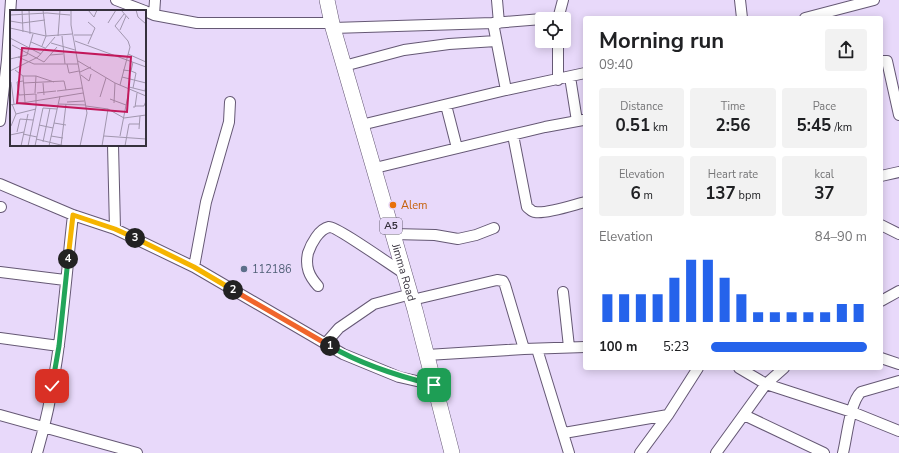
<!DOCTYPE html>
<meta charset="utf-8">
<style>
body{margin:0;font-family:"Nunito Sans",sans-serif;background:#f2f2f2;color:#202124;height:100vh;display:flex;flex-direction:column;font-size:15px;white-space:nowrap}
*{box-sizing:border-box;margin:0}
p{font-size:13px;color:#757577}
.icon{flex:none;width:22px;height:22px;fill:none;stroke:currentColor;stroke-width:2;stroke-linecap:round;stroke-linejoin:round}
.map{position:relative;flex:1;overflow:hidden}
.sheet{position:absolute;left:583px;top:16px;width:300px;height:354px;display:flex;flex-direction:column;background:#fff;border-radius:4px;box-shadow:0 2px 10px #0003}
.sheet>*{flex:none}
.buttons{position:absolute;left:535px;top:12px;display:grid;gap:8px}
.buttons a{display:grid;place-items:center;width:36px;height:36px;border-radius:4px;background:#fff;box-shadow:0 2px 10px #0003;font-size:20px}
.pin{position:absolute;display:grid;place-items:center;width:34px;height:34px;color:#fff;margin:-17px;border-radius:8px;box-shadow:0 2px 6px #0006}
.km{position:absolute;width:20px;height:20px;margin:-10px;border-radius:50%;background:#222;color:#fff;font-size:11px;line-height:20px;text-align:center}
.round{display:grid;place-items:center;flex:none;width:42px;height:42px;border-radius:4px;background:#f2f2f2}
.headline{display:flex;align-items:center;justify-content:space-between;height:68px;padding:0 16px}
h1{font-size:22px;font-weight:700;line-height:30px}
.figures{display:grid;grid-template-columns:repeat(3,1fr);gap:6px;height:68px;padding:4px 16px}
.figures div{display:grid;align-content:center;border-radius:4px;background:#f2f2f2;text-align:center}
.figures b{font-size:17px;font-weight:700}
.figures small{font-size:11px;font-weight:400}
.figures p{font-size:11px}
.chart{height:112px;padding:8px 16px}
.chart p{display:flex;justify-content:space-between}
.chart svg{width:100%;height:72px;margin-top:4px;stroke:#2563eb;stroke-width:6}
ul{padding:0 16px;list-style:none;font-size:13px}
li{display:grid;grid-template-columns:64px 48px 1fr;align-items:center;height:30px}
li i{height:10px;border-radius:5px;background:#2563eb}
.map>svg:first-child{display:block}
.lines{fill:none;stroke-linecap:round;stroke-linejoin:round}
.minor-casing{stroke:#655874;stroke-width:12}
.highway-casing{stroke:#655874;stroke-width:16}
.minor{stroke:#fff;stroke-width:10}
.highway{stroke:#fff;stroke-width:15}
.split-1-casing{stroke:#fff;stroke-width:8}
.split-2-casing{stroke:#fff;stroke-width:8}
.split-3-casing{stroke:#fff;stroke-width:8}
.split-4-casing{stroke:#fff;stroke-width:8}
.split-5-casing{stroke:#fff;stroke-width:8}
.split-1{stroke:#22a559;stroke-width:5}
.split-2{stroke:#f0652b;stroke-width:5}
.split-3{stroke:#f5b400;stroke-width:5}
.split-4{stroke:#f5b400;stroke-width:5}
.split-5{stroke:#22a559;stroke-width:5}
.food-dot{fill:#e8710a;stroke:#e8d9fa;stroke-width:1.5}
.service-dot{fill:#5c6f8a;stroke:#e8d9fa;stroke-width:1.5}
.labels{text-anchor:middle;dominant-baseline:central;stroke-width:3;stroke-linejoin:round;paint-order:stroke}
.shield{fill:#e8d9fa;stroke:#6b6376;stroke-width:1}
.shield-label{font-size:10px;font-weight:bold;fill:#36313d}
.food-label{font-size:11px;fill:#c56008;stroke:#e8d9fa;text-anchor:start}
.service-label{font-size:11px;fill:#4e5e75;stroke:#e8d9fa;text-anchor:start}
.street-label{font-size:11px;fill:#36313d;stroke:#e8d9fa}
.inset-road{fill:none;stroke:#a196ae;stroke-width:1}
.view{fill:#c2185b;fill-opacity:0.15;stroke:#c2185b;stroke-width:2}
.inset-edge{fill:none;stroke:#36313d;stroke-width:2}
</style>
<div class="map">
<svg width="899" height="453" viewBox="0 0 899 453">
<rect width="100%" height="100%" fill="#e8d9fa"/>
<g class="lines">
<defs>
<path id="minor" d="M116,0L145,11
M497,0L499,23
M740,0L742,18
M145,11L154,15L197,23H332
M154,15L155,0
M805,18L874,0
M558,19L563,0
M493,23L506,90
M333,28L493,23L542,19
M558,41V80
M881,61H887L899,115
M344,66L404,50L449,44L496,41
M570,77L577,121
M446,105L457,148
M0,121L7,60L11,0
M361,125L506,90L585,73
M513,135L527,207C530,209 532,212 535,212C547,214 573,205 585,202
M113,145L115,229
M375,168L545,127L583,120
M881,176L899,172
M0,184L73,215L115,229L194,267L343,354L399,377L434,385
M0,207H1
M881,225L899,234
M393,234L435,235L458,239L476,235L494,228
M194,267L206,202L229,122L230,102
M0,272L65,280
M318,286C309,276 305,267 308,253C311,244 319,229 329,227C336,226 395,268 405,274
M563,292L569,347
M412,300L497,280L503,281L505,285L524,349
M881,301L899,291
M0,338L59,346
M325,344L339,328L374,304L411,294
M537,349L569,453
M427,355L524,349L585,347
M881,358L899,364
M739,368L766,384L852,412L899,431
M0,415L137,453
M744,415L824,453
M564,433L668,415
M37,453C60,376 64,294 73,215
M640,453L668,415L698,368
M716,453L766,384L784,368
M843,453C847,437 850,402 861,392L899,381"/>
<g id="highway">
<path id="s1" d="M327,0L333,28L415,310L452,453"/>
</g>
</defs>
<use href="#minor" class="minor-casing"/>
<use href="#highway" class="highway-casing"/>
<use href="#minor" class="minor"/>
<use href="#highway" class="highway"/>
</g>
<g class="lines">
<defs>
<path id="split-1" d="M330,346C362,365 398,376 434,385"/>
<path id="split-2" d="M233,290L330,346"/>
<path id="split-3" d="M135,238L194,267L233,290"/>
<path id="split-4" d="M68,259L73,215L115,229L135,238"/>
<path id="split-5" d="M52,386L59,346L68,259"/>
</defs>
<use href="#split-1" class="split-1-casing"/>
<use href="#split-2" class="split-2-casing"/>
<use href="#split-3" class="split-3-casing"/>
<use href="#split-4" class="split-4-casing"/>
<use href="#split-5" class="split-5-casing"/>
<use href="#split-1" class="split-1"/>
<use href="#split-2" class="split-2"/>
<use href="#split-3" class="split-3"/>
<use href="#split-4" class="split-4"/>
<use href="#split-5" class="split-5"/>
</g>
<circle class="food-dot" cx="393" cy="205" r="4"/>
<circle class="service-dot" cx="244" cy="269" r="4"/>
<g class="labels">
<rect class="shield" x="380" y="218" width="22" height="16" rx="3"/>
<g class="shield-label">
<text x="391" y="226">A5</text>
</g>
<g class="food-label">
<text x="401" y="205">Alem</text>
</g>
<g class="service-label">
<text x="252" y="269">112186</text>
</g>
<g class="street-label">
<text stroke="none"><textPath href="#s1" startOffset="283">Jimma Road</textPath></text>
</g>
</g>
<g transform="translate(10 10)">
<rect width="136" height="136" fill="#e8d9fa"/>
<path class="inset-road" d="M12,0L13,22M19,0L20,24M61,0V15L77,103L70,136M78,0L84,7L87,0M111,0L119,9M126,0L128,7L136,14M0,5L37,3L60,5M0,11L12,13L35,10M78,12L85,18L78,34M98,13L106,0M0,18L36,26L62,24M110,20L116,6M64,25H82M48,26L50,0M52,26L55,54M0,28L31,44M65,31L136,57M21,32L35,38M41,33L65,40M2,35L34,52M32,36L36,26L33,0M118,44L136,52M40,45L53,44M8,47L24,54H68M0,49L17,45L23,24M68,51L105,73L136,86M34,52L47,37M57,54L59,63L69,61M5,60L13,66H26L44,72M113,60L121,61L123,52M0,61L28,47L45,27M70,62L81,57M71,65L79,71L81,64M13,66L15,92M112,67L136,73M13,71L7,72L9,85L26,84V97L18,136M1,72L4,94M13,73L54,71L56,80M33,73L34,85M110,75L120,37L118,31L105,16L114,4M119,77L123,78L126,63L121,61M123,78L135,81L136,75M47,81L72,78M25,83L26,66M27,83L46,81M90,87L96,68M100,89L116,95M57,92L74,91M104,93L105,73M49,94L76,95M0,95L73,83M76,96L98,99L114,108L136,105M125,96H134L136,91M123,97H125L127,83M6,104L26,99M44,113L56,115M29,115L43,118M1,116L6,104L2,94M129,119L130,106M7,122L10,109L23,110M13,124L27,127M0,125L14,122M41,126L53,128M94,126L136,129M110,126L119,80M26,129L55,136M33,132L40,98M11,136L18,104M25,136L33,98L47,99M39,136L50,86M51,136L56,94M92,136L98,99M115,136L119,114H129"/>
<path class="view" d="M12,38L121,47L117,102L7,93Z"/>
<rect width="136" height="136" class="inset-edge"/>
</g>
</svg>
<div class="buttons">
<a><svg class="icon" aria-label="locate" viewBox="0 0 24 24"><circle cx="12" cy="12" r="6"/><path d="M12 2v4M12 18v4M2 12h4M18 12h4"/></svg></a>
</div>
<div class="pin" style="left:434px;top:385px;background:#1e9e55"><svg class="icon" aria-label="arrive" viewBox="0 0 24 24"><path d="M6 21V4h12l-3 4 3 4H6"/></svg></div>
<div class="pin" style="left:52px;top:386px;background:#d93025"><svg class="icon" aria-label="check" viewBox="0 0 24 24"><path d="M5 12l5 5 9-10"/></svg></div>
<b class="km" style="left:330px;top:346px">1</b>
<b class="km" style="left:233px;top:290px">2</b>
<b class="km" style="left:135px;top:238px">3</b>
<b class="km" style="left:68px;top:259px">4</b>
<section class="sheet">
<div class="headline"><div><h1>Morning run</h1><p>09:40</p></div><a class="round"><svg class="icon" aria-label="share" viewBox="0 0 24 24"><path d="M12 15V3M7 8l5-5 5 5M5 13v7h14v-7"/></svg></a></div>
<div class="figures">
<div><p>Distance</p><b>0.51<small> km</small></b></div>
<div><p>Time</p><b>2:56</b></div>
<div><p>Pace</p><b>5:45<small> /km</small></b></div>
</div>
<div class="figures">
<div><p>Elevation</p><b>6<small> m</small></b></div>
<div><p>Heart rate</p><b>137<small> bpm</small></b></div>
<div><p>kcal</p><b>37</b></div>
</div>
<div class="chart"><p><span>Elevation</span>84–90 m</p>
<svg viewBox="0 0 160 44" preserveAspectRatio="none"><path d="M5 44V27M15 44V27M25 44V27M35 44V27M45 44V17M55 44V6M65 44V6M75 44V17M85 44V27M95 44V38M105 44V38M115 44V38M125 44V38M135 44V38M145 44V33M155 44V33"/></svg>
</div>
<ul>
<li><b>100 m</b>5:23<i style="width:100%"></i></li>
</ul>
</section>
</div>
